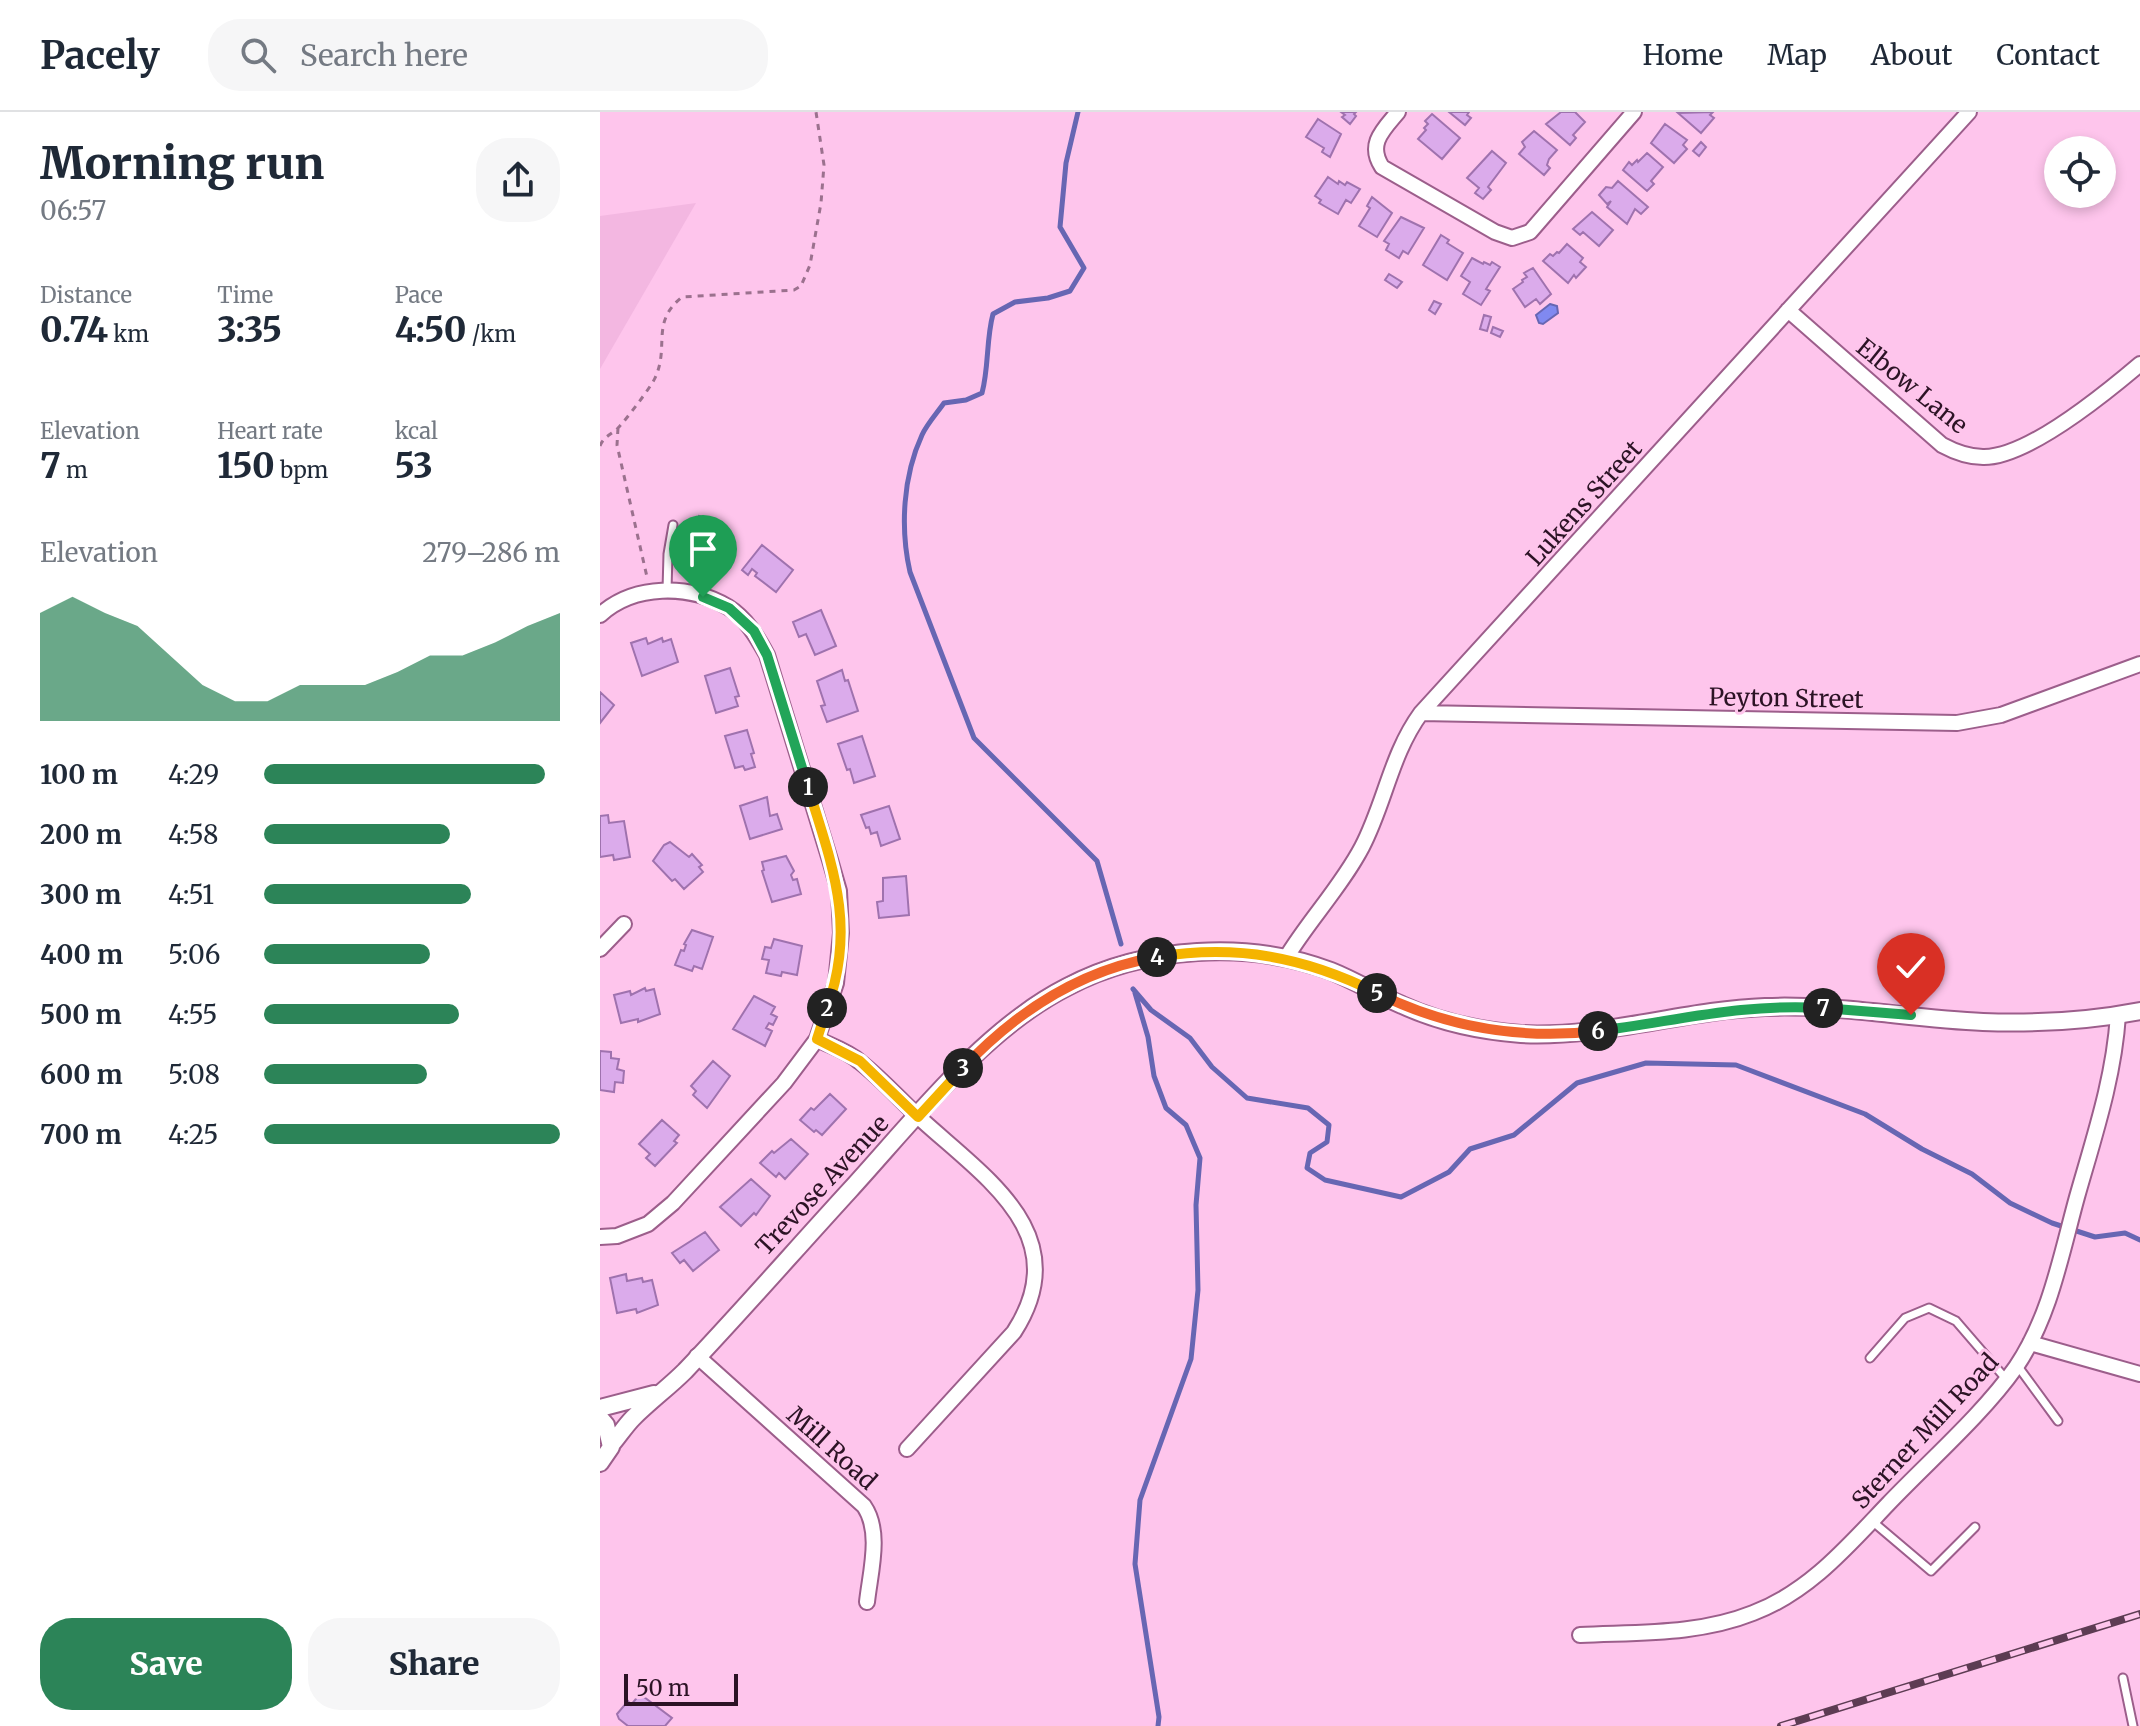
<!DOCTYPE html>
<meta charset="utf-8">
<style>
body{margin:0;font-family:Merriweather,serif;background:#f6f6f7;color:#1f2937;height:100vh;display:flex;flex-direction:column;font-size:30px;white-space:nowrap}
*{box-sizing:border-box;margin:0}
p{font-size:26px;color:#747a83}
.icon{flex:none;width:44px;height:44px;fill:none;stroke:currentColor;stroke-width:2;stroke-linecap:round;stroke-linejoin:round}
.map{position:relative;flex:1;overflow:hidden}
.side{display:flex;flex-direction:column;background:#fff;width:600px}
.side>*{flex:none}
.controls{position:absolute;left:1444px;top:24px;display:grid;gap:16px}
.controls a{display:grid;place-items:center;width:72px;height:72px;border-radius:50%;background:#fff;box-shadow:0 4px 12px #0003;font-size:40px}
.scale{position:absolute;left:24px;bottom:20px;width:114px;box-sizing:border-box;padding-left:8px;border:4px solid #2c1325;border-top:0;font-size:22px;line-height:28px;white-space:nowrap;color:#2c1325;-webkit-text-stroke:6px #fec5ec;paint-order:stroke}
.pin{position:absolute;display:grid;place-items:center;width:68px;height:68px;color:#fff;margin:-82px -34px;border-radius:50% 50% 50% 0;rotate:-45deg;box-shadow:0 0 8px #0007}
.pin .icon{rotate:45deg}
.km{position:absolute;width:40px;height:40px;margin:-20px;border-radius:50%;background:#222;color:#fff;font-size:22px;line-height:40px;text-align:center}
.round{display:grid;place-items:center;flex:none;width:84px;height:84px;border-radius:32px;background:#f6f6f7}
.summary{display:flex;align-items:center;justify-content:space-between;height:136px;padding:0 40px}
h1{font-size:44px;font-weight:800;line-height:60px}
.figures{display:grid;grid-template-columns:repeat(3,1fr);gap:12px;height:136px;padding:8px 40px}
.figures div{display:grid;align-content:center}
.figures b{font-size:34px;font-weight:800}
.figures small{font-size:22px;font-weight:400}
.figures p{font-size:22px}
.chart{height:224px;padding:16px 40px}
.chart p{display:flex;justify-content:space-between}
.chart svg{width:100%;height:144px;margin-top:8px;fill:#2c8458;opacity:.7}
.action{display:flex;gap:16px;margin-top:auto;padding:16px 40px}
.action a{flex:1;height:92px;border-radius:32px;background:#2c8458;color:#fff;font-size:32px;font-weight:800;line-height:92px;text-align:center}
.action a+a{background:#f6f6f7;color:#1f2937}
ul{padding:0 40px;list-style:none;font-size:26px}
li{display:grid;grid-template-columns:128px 96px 1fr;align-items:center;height:60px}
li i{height:20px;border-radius:10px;background:#2c8458}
header{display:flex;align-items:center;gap:48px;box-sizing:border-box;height:112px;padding:0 40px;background:#fff;border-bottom:2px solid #e0e1e3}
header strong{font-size:38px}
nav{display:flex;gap:44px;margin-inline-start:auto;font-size:28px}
.search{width:560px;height:72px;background:#f6f6f7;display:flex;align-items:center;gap:20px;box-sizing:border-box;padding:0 28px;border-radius:32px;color:#747a83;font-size:30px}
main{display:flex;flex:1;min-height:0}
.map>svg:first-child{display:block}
.built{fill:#f3b7e1}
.water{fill:#8089f0;stroke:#6766b3;stroke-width:2}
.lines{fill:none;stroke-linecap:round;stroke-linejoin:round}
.stream{stroke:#6766b3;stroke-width:5}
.building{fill:#dbabeb;stroke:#9f72ae;stroke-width:2}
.service-casing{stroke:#9c5e8b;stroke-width:11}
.minor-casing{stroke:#9c5e8b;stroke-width:18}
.tertiary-casing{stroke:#9c5e8b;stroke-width:20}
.path{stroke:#9b718e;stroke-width:3;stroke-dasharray:6 6;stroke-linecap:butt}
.service{stroke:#fff;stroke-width:7}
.minor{stroke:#fff;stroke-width:14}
.tertiary{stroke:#fff;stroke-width:16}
.rail-casing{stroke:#5d3c53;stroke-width:8}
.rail{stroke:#fec5ec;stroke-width:5;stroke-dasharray:15;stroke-linecap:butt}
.split-1-casing{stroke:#fff;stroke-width:16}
.split-2-casing{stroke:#fff;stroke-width:16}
.split-3-casing{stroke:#fff;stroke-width:16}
.split-4-casing{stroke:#fff;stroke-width:16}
.split-5-casing{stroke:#fff;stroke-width:16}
.split-6-casing{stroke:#fff;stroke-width:16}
.split-7-casing{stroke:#fff;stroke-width:16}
.split-8-casing{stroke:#fff;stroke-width:16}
.split-1{stroke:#22a559;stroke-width:10}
.split-2{stroke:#f5b400;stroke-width:10}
.split-3{stroke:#f5b400;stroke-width:10}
.split-4{stroke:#f0652b;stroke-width:10}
.split-5{stroke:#f5b400;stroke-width:10}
.split-6{stroke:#f0652b;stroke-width:10}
.split-7{stroke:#22a559;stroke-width:10}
.split-8{stroke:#22a559;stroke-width:10}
.labels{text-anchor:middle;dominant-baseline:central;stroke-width:6;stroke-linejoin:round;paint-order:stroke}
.street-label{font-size:24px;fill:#2c1325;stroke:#fec5ec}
</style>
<header>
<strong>Pacely</strong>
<div class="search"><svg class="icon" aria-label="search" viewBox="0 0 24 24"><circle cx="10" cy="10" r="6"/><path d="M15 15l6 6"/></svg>Search here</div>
<nav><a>Home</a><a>Map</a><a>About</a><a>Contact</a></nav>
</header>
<main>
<section class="side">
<div class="summary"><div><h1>Morning run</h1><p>06:57</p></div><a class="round"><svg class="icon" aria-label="share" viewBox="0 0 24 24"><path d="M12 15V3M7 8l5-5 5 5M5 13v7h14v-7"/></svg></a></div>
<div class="figures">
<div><p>Distance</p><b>0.74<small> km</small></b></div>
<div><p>Time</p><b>3:35</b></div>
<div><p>Pace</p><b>4:50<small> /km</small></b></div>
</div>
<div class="figures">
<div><p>Elevation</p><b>7<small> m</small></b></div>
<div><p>Heart rate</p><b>150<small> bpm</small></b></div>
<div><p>kcal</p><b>53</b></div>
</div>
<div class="chart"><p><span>Elevation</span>279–286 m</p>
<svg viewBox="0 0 160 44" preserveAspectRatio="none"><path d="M0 44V11L10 6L20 11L30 15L40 24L50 33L60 38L70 38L80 33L90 33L100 33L110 29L120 24L130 24L140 20L150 15L160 11V44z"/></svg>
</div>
<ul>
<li><b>100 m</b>4:29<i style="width:95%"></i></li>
<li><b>200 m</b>4:58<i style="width:63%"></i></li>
<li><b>300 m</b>4:51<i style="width:70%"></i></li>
<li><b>400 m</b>5:06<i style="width:56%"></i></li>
<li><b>500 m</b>4:55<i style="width:66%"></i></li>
<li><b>600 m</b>5:08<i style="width:55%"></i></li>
<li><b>700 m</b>4:25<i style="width:100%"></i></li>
</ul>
<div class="action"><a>Save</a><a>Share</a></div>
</section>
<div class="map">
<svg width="1540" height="1614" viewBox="0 0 1540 1614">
<rect width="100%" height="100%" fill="#fec5ec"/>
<path class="built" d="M96,91L0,257V104Z"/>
<path class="water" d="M950,192L957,194L958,201L943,212L939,211L936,203Z"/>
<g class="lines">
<path class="stream" d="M478,0L466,51L460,115L484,156L470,179L448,186L415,190L393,202C386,228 389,255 382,281L366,288L344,291C337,301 327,312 322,323C303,364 300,416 310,460L374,626L497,749L521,832
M533,877L551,898L590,926L612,955L647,986L708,996L729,1013L727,1030L710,1041L707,1056L725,1068L801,1085L849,1060L870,1037L914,1023L977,971L1046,951L1136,953L1265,1002L1322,1037L1372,1062L1410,1091L1452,1111L1495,1125L1525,1121L1540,1128
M535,881L548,925L554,964L566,996L586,1013L600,1046L596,1093L598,1178L591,1247L540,1388L535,1452L559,1605L558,1614"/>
</g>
<path class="building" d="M741,0H756L754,2L756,4L750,12L742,5L745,3Z
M849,0H869L867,3L871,6L865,13Z
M961,0H975L985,10L973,23L976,26L970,33L946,12Z
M1113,0L1110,3L1114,6L1101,21L1078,1Z
M832,2L860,26L842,47L818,27L826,18L824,16L828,12L825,9Z
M718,7L741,22L730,45L722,40L724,36L706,25Z
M1065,12L1087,28L1083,33L1087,37L1074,51L1051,31Z
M934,19L957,38L949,47L947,53L950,56L944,63L919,42L925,35L922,30Z
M1101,30L1106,35L1099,44L1093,39Z
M892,39L906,51L888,75L891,78L883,87L875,81L879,76L867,66Z
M1047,41L1063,55L1051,69L1054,72L1047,79L1023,58L1029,50L1032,53L1037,48L1038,50Z
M728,65L738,72L739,69L745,73L747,70L760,77L751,91L746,88L738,102L719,91L721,88L715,84Z
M1018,69L1048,95L1041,102L1035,97L1027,112L1007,95L1011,89L1007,92L999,83L1006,75L1012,76Z
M772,85L792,101L777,125L759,114L770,96L767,94Z
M992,100L1013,118L999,134L983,120L980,123L973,117Z
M801,105L824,116L808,142L803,139L799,146L786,138L789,132L784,129Z
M841,123L849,128L847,131L863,141L847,168L823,153Z
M967,132L983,146L980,150L986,155L976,166L974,163L968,171L943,149L950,142L953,144L957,140L959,141Z
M872,146L883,152L884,150L890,153L892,150L900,155L886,177L890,179L881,193L863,182L870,170L861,164Z
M933,156L951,182L940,192L936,187L925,195L913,177L923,170L922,168L927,165L924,161Z
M789,162L802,170L797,176L785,168Z
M834,189L841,192L835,202L829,198Z
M884,203L891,205L887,219L880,217Z
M893,215L903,219L900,225L891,221Z
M99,404L112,408L110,414L129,419L123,444L100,438L99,442L82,437L90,409L97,411Z
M162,433L193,458L176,480L155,464L157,461L152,457L148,463L142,458Z
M221,498L236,534L215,543L206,522L199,525L193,510Z
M46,526L48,532L62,526L63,530L71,527L78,550L42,564L31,531Z
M130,556L139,584L135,585L138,594L116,601L105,564Z
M242,558L245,569L248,568L258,599L227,610L221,594L225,593L217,569Z
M0,580L14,593L0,611Z
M147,618L154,641L151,642L155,655L145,658L143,654L135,656L125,624Z
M262,624L275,664L254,671L250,657L247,658L238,632Z
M167,685L170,704L177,702L182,717L150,727L140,694Z
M289,694L300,727L281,734L277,720L271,722L269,715L266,716L261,703Z
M8,703L9,711L24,709L30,745L14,748L13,743L0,745V704Z
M70,730L89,745L92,742L102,753L99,755L103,760L84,777L75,767L72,769L53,749L64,733Z
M186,744L194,759L191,763L193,768L197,767L201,782L172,790L162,759L164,758L162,750Z
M306,764L309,803L279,806L277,790L283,789V766Z
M92,818L113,825L102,857L94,854L92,859L75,853L81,838L84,839L86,833L84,832Z
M174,827L202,834L197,863L182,860L181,864L166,861L169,848L162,847L165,835L171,836Z
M45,876L46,879L54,877L60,902L38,910V907L21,911L14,883L30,879L31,883Z
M154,884L175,895L171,902L177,905L173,913L169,911L166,916L172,919L165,934L133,917Z
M0,939L11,940V946L19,947L17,957L24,959L23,971L15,970L14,980L0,978Z
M113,949L130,964L107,996L93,983L96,979L91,974Z
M230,982L246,997L222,1023L216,1018L214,1020L200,1008L211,996L214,998Z
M62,1008L79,1023L74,1029L77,1031L55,1054L46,1046L50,1042L39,1032Z
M191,1027L208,1042L185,1067L179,1061L176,1065L160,1051L172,1039L174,1041Z
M151,1067L170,1084L156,1103L154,1101L141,1114L120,1095Z
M105,1120L119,1138L93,1159L84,1148L80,1151L72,1141Z
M26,1162L27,1169L42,1166L43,1170L52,1168L58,1193L37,1201L36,1197L17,1201L10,1166Z
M40,1582L72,1606L65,1614H28L19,1607L17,1602L28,1589L31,1593Z"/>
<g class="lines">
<defs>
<path id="service" d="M67,478L68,442L73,413
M1270,1246L1305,1206L1329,1196L1356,1209L1406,1267
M1417,1253L1458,1309
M1272,1409L1331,1459L1375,1415
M1523,1566L1533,1614"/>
<path id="minor" d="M798,0C783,18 767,32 782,55L895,120L912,126L930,120L1034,0
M1188,198L1342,333C1355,340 1368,345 1383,345C1427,346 1507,280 1540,252
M0,503C34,472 89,472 128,495C146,506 157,525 167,543L230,748L239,779L241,821L236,871L217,927L184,971L73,1091L48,1112L17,1124L0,1125
M821,601L1357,611L1401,603L1540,552
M0,837L24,812
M686,846C709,808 741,775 762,735C785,691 791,642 821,601L1369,0
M217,927C231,934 248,939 260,950C283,968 302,990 323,1009C387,1067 476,1124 414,1220L307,1337
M1430,1231L1540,1262
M97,1244L264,1394C282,1420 270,1461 267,1490
M980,1523C1038,1520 1098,1523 1153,1501C1209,1480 1248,1434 1288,1392C1328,1350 1383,1302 1416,1255C1450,1205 1461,1143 1477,1085C1494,1025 1514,966 1518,903"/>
<path id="tertiary" d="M0,1296L54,1282
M0,1306L6,1313L11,1335L0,1351
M11,1333C19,1324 25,1314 33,1306C50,1289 69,1275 85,1259C141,1200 195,1138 250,1078C313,1009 384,917 467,875C544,834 650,828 731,859C756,869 778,883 802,893C839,910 881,919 921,922C1004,926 1083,898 1165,895C1238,892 1310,907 1383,910C1436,912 1488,909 1540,899"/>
</defs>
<use href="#service" class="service-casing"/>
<use href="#minor" class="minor-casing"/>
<use href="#tertiary" class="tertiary-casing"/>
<path class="path" d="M18,316L17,333L47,465
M0,334C4,324 11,323 18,316C25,309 51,275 55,266C70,234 50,211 82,185L194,178L201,174L210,153L221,91L224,53L216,0"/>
<use href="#service" class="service"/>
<use href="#minor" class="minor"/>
<use href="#tertiary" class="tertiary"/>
<defs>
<path id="rail" d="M1181,1614L1540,1502"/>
</defs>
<use href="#rail" class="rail-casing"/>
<use href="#rail" class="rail"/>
</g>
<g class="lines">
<defs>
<path id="split-1" d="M103,485L129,496L154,519L167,543L208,675"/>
<path id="split-2" d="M208,675C232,753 257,814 227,896"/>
<path id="split-3" d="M227,896L217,927L260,949L318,1005L363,956"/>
<path id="split-4" d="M363,956C415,901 480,858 557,845"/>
<path id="split-5" d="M557,845C637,832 705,845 777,881"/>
<path id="split-6" d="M777,881C846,915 921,928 998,919"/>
<path id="split-7" d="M998,919C1077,909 1142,891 1223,896"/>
<path id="split-8" d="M1223,896L1311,903"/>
</defs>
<use href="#split-1" class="split-1-casing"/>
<use href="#split-2" class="split-2-casing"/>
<use href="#split-3" class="split-3-casing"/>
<use href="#split-4" class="split-4-casing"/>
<use href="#split-5" class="split-5-casing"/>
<use href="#split-6" class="split-6-casing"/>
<use href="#split-7" class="split-7-casing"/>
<use href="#split-8" class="split-8-casing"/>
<use href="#split-1" class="split-1"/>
<use href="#split-2" class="split-2"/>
<use href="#split-3" class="split-3"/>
<use href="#split-4" class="split-4"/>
<use href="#split-5" class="split-5"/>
<use href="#split-6" class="split-6"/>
<use href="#split-7" class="split-7"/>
<use href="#split-8" class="split-8"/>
</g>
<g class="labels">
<g class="street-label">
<text transform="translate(1312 274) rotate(39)">Elbow Lane</text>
<text transform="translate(984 391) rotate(-48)">Lukens Street</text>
<text transform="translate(1186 586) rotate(1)">Peyton Street</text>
<text transform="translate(222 1073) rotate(-47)">Trevose Avenue</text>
<text transform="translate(1325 1319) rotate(-47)">Sterner Mill Road</text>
<text transform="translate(232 1336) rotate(42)">Mill Road</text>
</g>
</g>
</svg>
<div class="controls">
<a><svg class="icon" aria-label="locate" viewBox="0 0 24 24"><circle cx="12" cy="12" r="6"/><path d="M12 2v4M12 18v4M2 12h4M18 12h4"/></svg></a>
</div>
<div class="scale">50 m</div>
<div class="pin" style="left:103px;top:485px;background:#1e9e55"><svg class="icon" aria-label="arrive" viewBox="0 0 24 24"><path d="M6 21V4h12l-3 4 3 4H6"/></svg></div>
<div class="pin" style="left:1311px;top:903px;background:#d93025"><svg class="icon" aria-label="check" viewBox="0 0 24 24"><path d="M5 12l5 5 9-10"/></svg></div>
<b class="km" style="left:208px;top:675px">1</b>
<b class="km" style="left:227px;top:896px">2</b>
<b class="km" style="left:363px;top:956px">3</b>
<b class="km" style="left:557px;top:845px">4</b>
<b class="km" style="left:777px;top:881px">5</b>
<b class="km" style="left:998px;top:919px">6</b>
<b class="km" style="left:1223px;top:896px">7</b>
</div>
</main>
